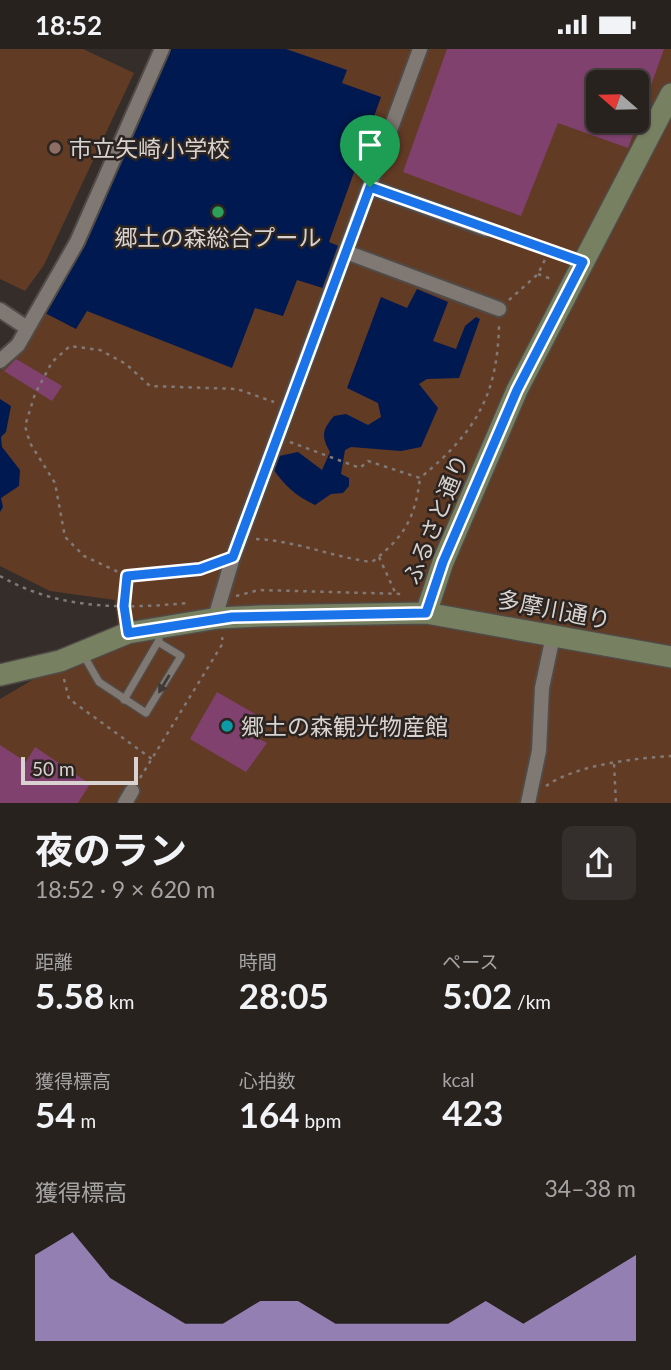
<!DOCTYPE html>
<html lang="ja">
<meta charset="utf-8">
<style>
body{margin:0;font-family:Lato,"Noto Sans JP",sans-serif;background:#342f2c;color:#f1f3f6;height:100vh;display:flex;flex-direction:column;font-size:26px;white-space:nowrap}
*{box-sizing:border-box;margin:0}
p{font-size:23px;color:#a5a4a4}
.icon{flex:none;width:38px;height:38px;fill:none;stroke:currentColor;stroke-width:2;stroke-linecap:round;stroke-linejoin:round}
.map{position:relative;height:754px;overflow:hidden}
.drawer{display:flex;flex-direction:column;background:#28221f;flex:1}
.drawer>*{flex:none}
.needle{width:46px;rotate:290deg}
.controls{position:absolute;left:586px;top:21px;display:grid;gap:14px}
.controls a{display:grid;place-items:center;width:63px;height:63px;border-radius:10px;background:#28221f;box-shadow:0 2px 5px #0004,0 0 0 2px #443f3d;font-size:35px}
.scale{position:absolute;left:21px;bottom:18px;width:117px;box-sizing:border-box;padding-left:7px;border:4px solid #d8d3d0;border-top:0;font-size:19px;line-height:24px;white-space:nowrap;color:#d8d3d0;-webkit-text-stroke:5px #2b2420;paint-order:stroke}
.pin{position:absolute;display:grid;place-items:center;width:60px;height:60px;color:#fff;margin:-72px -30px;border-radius:50% 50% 50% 0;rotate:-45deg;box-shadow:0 0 7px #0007}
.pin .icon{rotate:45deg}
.round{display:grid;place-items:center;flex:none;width:74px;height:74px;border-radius:10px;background:#342f2c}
.overview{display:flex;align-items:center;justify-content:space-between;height:119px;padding:0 35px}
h1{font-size:38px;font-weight:700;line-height:52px}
.stats{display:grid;grid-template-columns:repeat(3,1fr);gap:10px;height:119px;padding:7px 35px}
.stats div{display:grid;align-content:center}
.stats b{font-size:35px;font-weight:700}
.stats small{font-size:19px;font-weight:400}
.stats p{font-size:19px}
.chart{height:196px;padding:14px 35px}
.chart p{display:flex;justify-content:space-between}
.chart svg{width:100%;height:126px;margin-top:7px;fill:#c3a7f2;opacity:.7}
.status{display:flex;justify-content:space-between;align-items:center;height:49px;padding:0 35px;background:#28221f;direction:ltr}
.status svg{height:19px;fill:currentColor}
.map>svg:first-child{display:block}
.green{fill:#623b25;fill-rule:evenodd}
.water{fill:#001950}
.building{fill:#80416f}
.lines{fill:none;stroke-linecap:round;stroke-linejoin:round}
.lane-casing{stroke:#514b47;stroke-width:10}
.street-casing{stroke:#514b47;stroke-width:18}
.secondary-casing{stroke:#514b47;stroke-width:24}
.path{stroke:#807976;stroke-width:2.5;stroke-dasharray:3.5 5;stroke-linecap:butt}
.lane{stroke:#807873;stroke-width:7}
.street{stroke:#807873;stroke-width:14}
.secondary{stroke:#778161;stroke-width:21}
.oneway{fill:#403935}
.route-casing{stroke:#fff;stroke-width:14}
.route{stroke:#1a73e8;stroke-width:9}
.education-dot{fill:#8d6e63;stroke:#2b2420;stroke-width:2.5}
.leisure-dot{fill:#2e9e5b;stroke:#2b2420;stroke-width:2.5}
.culture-dot{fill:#0f9aa8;stroke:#2b2420;stroke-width:2.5}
.labels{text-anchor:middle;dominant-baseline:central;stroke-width:5;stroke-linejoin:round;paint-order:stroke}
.poi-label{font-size:23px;fill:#d8d3d0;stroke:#2b2420;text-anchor:start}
.street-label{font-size:23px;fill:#d8d3d0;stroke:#2b2420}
</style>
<div class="status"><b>18:52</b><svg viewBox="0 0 49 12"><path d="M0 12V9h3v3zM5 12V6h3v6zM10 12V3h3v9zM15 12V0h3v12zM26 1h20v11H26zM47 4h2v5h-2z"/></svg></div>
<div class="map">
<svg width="671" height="754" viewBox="0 0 671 754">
<rect width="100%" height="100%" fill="#352d29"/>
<path class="green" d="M0,0H83L134,24L44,216L25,242L0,230Z
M168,0H671V754H0V650L51,620L120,595L115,551L50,542L0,517V322L26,300L113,124ZM598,33H637V72H598Z"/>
<path class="water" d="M171,0H286L347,21L342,34L381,48L329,193L341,198L326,240L297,231L283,267L255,259L232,319L87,262L76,280L43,263L111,132Z
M417,240L448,253L433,292L456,300L465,277L476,268L480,270L459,329L427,330L419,335L438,359L421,398L401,402L351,398L345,401L341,425L349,429V437L343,444L331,445L315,456C296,447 285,437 273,420L279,407L298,403L322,421L330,403C321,387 322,381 334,367L346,365L368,376L381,368L378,354L347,339L381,248L407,259Z
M0,350L11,357L6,383L1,388L2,398L20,421L19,437L1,449L3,458L0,463Z"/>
<path class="building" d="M447,0H664L639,70L637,33H598V72H638L628,99L558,74L521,167L403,123Z
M16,310L62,337L52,352L4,322Z
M217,643L262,669L252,686L267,694L246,723L190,690Z
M0,696L26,713L35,698L90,735L78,754H0Z"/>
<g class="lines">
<defs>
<path id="lane" d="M84,607L99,633L146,664L181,607L158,593
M124,651L159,591"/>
<path id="street" d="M370,138L486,180
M346,203L499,260
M0,261L27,279
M0,312L18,296L77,193L162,0
M217,562L233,508L420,0
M125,754L132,742
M528,754L539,702L542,639L553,587"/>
<path id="secondary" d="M426,564L443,513L517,341L671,45
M0,626L60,612L128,584L218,569L260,567L426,564L671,608"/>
</defs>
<use href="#lane" class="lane-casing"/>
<use href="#street" class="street-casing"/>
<use href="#secondary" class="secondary-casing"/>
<path class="path" d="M499,184L566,206
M538,225L554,231
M509,251L538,225L550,200
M290,393L360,419L368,412L420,429C476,383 498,346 499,274
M256,490C297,492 332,508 372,513C404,488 415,470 420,429
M379,508L395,543
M217,514L170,525L127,527L84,507L65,488L55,434L30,394L25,377L35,345L52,313L70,297L100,301L126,315L150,337L237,340L274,353
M0,527C59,561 122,560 188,554
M236,547L259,541L403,545
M126,566L127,527
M64,630L69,650L152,710
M614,715L616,754
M140,729L223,594L222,588
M546,737C575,716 636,709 671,707"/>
<use href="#lane" class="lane"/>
<use href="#street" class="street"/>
<use href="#secondary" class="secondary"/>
</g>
<defs><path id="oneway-solid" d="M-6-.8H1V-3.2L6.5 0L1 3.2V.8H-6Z" transform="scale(1.75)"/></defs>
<use class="oneway" href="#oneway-solid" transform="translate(164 635) rotate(121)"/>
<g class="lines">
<defs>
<path id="route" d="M370,138L583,213L517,341L443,513L426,564L232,568L128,584L124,557L127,527L200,520L233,508Z"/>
</defs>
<use href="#route" class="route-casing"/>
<use href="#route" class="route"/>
</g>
<circle class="education-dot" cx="55" cy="99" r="7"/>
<circle class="leisure-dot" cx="218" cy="163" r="7"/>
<circle class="culture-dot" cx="227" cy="677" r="7"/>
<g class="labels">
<g class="poi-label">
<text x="69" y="99">市立矢崎小学校</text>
<text x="218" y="188" text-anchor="middle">郷土の森総合プール</text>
<text x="241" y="677">郷土の森観光物産館</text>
</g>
<g class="street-label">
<text transform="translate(435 470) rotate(-68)">ふるさと通り</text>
<text transform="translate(554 560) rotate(11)">多摩川通り</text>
</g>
</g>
</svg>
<div class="controls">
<a><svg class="needle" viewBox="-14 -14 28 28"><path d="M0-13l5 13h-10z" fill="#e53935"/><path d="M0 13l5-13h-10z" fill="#a5a4a4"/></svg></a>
</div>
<div class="scale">50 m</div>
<div class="pin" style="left:370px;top:138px;background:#1e9e55"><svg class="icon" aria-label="arrive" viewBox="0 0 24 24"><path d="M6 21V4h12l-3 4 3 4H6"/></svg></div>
</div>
<section class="drawer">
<div class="overview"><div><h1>夜のラン</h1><p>18:52 · 9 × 620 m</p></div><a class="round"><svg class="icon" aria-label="share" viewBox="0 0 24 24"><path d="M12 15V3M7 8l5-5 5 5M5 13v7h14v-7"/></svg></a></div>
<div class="stats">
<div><p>距離</p><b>5.58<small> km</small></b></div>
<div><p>時間</p><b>28:05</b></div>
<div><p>ペース</p><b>5:02<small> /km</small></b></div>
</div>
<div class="stats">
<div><p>獲得標高</p><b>54<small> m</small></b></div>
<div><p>心拍数</p><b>164<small> bpm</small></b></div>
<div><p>kcal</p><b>423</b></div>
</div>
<div class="chart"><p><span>獲得標高</span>34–38 m</p>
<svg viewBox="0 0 160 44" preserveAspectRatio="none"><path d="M0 44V14L10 6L20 22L30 30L40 38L50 38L60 30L70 30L80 38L90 38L100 38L110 38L120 30L130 38L140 30L150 22L160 14V44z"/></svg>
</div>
</section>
